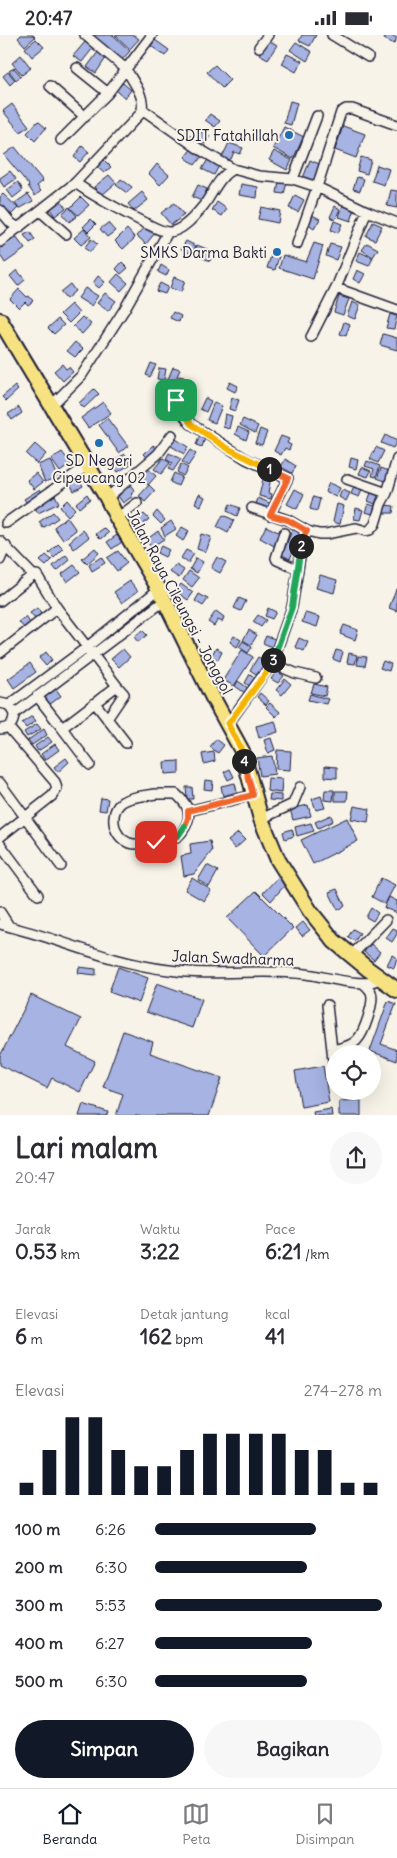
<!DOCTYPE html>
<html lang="id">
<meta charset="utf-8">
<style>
body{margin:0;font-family:Delius,sans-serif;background:#f7f7f7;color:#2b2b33;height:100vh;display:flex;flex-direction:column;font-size:19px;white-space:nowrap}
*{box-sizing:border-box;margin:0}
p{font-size:16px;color:#7c7c81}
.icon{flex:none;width:28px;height:28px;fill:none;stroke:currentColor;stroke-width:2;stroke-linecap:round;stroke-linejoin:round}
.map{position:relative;height:1080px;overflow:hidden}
.details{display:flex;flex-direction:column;background:#fff;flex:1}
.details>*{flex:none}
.tools{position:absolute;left:326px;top:1010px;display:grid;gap:10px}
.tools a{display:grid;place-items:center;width:55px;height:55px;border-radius:50%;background:#fff;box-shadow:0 5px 20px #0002;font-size:25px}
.pin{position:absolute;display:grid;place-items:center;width:42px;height:42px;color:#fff;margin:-21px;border-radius:10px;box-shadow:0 2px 8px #0006}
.km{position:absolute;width:25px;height:25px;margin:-12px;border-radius:50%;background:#222;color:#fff;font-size:14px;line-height:25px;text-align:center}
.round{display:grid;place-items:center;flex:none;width:52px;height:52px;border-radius:26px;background:#f7f7f7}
.summary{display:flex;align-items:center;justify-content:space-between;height:85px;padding:0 15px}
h1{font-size:28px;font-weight:700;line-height:38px}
.figures{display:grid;grid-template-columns:repeat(3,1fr);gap:8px;height:85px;padding:5px 15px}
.figures div{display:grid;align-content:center}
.figures b{font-size:21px;font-weight:700}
.figures small{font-size:14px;font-weight:400}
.figures p{font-size:14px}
.chart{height:140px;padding:10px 15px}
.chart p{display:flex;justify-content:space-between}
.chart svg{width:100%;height:90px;margin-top:5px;stroke:#111827;stroke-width:6}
.button{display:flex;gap:10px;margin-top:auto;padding:10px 15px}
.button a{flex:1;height:58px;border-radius:30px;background:#111827;color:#fff;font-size:20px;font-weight:700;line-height:58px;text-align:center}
.button a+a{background:#f7f7f7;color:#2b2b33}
ul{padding:0 15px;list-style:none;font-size:16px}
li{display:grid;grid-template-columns:80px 60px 1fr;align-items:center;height:38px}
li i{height:12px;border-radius:6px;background:#111827}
.status{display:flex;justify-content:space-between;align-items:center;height:35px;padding:0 25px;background:#fff;direction:ltr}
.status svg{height:14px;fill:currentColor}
.tabs{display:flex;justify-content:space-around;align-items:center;height:70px;border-top:1px solid #e1e1e2;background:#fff;font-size:14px;color:#7c7c81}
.tabs a{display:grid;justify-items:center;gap:2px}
.tabs .on{color:#111827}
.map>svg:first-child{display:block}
.building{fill:#a6b3e3;stroke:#22223b}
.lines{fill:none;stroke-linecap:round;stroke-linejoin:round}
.minor-casing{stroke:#22223b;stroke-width:12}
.primary-casing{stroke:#22223b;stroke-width:18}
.minor{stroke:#f7f3e8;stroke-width:9}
.primary{stroke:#f6e281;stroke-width:14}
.split-1-casing{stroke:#fff;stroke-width:10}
.split-2-casing{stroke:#fff;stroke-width:10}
.split-3-casing{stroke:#fff;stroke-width:10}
.split-4-casing{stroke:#fff;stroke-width:10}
.split-5-casing{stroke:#fff;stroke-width:10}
.split-6-casing{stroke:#fff;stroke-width:10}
.split-1{stroke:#f5b400;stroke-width:6}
.split-2{stroke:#f0652b;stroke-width:6}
.split-3{stroke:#22a559;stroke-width:6}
.split-4{stroke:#f5b400;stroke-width:6}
.split-5{stroke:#f0652b;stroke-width:6}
.split-6{stroke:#22a559;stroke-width:6}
.poi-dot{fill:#1f6fb2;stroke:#f7f3e8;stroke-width:2}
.labels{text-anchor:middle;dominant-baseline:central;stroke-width:4;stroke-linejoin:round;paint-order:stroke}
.poi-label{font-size:15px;fill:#22223b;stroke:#f7f3e8;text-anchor:end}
.street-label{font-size:15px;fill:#22223b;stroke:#f7f3e8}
</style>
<div class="status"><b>20:47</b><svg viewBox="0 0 49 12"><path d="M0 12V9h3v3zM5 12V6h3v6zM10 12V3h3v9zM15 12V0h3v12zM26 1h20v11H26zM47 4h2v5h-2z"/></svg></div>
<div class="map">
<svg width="397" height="1081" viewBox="0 0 397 1081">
<rect width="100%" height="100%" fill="#f7f3e8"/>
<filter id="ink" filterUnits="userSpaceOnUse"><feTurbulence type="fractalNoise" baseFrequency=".02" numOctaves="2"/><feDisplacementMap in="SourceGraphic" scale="10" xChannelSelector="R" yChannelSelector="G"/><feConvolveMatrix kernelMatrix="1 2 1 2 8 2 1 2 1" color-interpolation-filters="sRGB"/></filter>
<g filter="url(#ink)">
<path class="building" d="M21,0H33L35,2L25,11L18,3Z
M92,0H113L130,16L120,27Z
M115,0H134L139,4L130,14Z
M302,0H316L310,11L299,6Z
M386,0H391L397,3L394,9L384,4Z
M36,4L44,12L32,22L25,13Z
M155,5L169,15L165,21L151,11Z
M268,5L277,10L268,24L259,19Z
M85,7L93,13L82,27L73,21Z
M296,7L312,17L307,26L290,15Z
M98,17L106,23L96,38L87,32Z
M287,19L302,26L296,37L282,29Z
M21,20L31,33L22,40L12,28Z
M215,30L230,45L222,53L207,37Z
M14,33L21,41L16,45L9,36Z
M8,37L15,45L10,50L3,41Z
M123,48L131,55L125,63L116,55Z
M290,66L297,68L291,90L284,88Z
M12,69L29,91L20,97L3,76Z
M210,79L220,86L215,92L205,85Z
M38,86L46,93L35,106L27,98Z
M343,91L365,99L356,123L335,115Z
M284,92L304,102L293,124L273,113Z
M202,96L210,101L205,109L197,103Z
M229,108L243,113L240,119L234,117L231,124L226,125L222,122Z
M82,111L89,117L80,127L74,122Z
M15,112L43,146L37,151L41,156L35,161L28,151L29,150L4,120Z
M193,112L203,120L195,130L185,122Z
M274,116L292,125L287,135L269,125Z
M361,122L371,125L367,139L357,136Z
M209,123L220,129L214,140L202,134Z
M103,124L111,132L104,138L96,131Z
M310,125L324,131L316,149L303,143Z
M157,129L169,140L160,150L149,139Z
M377,130L389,134L384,150L372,146Z
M10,136L16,144L4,152L0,146V143Z
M109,140L116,148L102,160L94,152Z
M357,142L364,144L360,156L353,154Z
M121,144L132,152L127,158L116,150Z
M279,146L287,147L284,159L277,158Z
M18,147L23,155L13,163L7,155Z
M241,149L258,152L257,163L239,160Z
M198,150L207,154L202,166L192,162Z
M391,155L397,156V173L387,171Z
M142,157L148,165L134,176L128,169Z
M3,159L18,173L10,181L0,172V162Z
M28,159L33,166L19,174L15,168Z
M295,160L304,165L298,177L289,173Z
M81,162L89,170L78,180L70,173Z
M60,165L66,173L55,181L49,173Z
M217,167L227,174L222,181L212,175Z
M174,168L184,180L171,190L161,178Z
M343,170L355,174L351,186L339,182Z
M335,171L340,174L335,185L330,182Z
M69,172L77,181L69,187L62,179Z
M261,172L280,176L278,188L258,184Z
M312,180L320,184L314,194L307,189Z
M91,184L96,189L88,197L83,192Z
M334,186L342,189L338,198L331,195Z
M373,187L382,191L375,205L366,201Z
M108,188L115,196L107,202L100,194Z
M146,191L155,198L146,209L137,201Z
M84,194L91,202L81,210L74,203Z
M127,194L135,203L123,214L115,206Z
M30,197L35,205L30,208L24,200Z
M16,202L25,214L5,228L0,220V214Z
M91,204L97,209L90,217L84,213Z
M186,206L196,211L191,219L181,214Z
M314,208L323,211L313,244L279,233L283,220L306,227Z
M367,208L378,214L373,222L362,215Z
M330,209L341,212L336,225L326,221Z
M197,210L214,217L210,226L194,219Z
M360,217L373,223L369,231L356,226Z
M272,218L279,221L275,235L267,233Z
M122,227L128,233L121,239L116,234Z
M161,230L169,235L166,241L158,237Z
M17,235L25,245L18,251L10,241Z
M357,235L365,239L360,248L353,244Z
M118,239L128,248L121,256L111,247Z
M98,241L105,247L99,253L93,248Z
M174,242L185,246L181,257L170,253Z
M160,248L168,252L165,259L156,256Z
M70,249L75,256L66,264L60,257Z
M85,253L98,261L91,271L78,263Z
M19,254L27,262L29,261L33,266L28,270L25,267L19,273L10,264Z
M105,258L116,266L108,276L97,268Z
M339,261L349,264L343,280L334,277Z
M352,267L360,270L355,284L347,281Z
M71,269L79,278L69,288L60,279Z
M173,277L181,281L179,287L170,283Z
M390,279L397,281L394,294L386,293Z
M82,282L91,289L82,299L73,291Z
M58,284L64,290L54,299L48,293Z
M344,287L350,289L346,301L340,299Z
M383,299L397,303V315L380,310Z
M75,307L83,314L75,322L67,316Z
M151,328L156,330L150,342L146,340Z
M62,329L66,334L69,332L73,337L63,346L54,336Z
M173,332L180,334L173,352L166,349Z
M159,333L166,334L164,345L157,344Z
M179,341L184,342L180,355L175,354Z
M230,347L238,351L235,357L227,353Z
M15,351L18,355L6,366L2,362Z
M94,354L99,359L84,373L79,368Z
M167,359L176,362L173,371L164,368Z
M205,363L211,366L206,377L200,374Z
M232,363L239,365L235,376L229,374Z
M103,367L111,378L88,393L81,383Z
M214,367L222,371L215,388L207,385Z
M19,372L22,378L12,385L8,379Z
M225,379L232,381L229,394L223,392Z
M107,383L128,411L119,418L99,390Z
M243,384L258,391L255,398L240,390Z
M238,392L249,397L246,405L235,399Z
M260,394L267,397L262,410L255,408Z
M201,397L206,400L202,412L196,410Z
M385,400L397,406L393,413L381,408Z
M281,401L289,404L287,408L291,410L289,415L285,413L281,420L274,416Z
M173,402L188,412L184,419L168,409Z
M35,409L46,419L37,429L26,419Z
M153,410L159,415L150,425L144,419Z
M376,412L384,416L378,428L370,424Z
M190,415L196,419L188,431L182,427Z
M62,417L71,429L60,437L51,424Z
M169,418L181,424L173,436L168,434L172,428L166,424Z
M125,419L131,429L118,437L111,427Z
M163,423L170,428L161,439L154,434Z
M351,423L358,425L356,434L349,432Z
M285,424L296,431L292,438L281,432Z
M50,425L57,442L45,447L38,430Z
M367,426L380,431L376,442L372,441L374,434L365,431Z
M181,429L188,433L183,441L177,437Z
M146,432L156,441L148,450L138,441Z
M362,432L371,436L368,442L359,439Z
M381,433L389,436L385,446L377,443Z
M36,438L43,447L34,454L27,445Z
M174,438L182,442L178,451L170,447Z
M264,440L271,442L268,458L272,459L271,464L259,461Z
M78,442L83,451L74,456L69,447Z
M128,447L135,456L131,459L133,461L123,468L118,461L121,459L118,455Z
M329,448L340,453L336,462L325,457Z
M355,449L363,453L359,462L351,459Z
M149,450L155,456L145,467L139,461Z
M40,454L45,461L29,471L24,464Z
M295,454L304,459L297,474L287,469Z
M342,455L350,458L346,466L339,462Z
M372,455L379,458L375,469L368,466Z
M87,459L90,464L79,473L76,468Z
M199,459L205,462L201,471L195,468Z
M55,460L59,468L38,478L34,470Z
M313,462L320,464L317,476L310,474Z
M258,463L272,469L270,474L256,469Z
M67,465L75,474L68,481L60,472Z
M230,469L240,473L237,481L227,476Z
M337,469L344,471L340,489L333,487Z
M368,469L375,471L373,479L365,477Z
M384,470L394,471L393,478H384Z
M356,473L363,475L360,485L354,484Z
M157,476L165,485L161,489L153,481Z
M53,477L58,483L43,493L39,487Z
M144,479L149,484L141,491L136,485Z
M223,480L234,485L228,498L217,492Z
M67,482L76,495L63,505L54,492Z
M171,486L176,494L165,501L161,493Z
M266,491L282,499L276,512L260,503Z
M182,492L189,496L183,506L176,501Z
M104,493L109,498L101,504L96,499Z
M293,493L301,497L290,524L282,520Z
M83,495L89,502L74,514L69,507Z
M158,496L164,504L151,512L146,505Z
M201,499L211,502L206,517L197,514Z
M117,500L122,507L112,514L107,507Z
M58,509L63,514L54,523L49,518Z
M161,511L169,515L165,522L157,518Z
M95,513L99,518L87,529L82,524Z
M186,515L194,519L188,528L181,523Z
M118,516L127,528L117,536L107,523Z
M46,520L52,525L46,531L40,526Z
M66,520L70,525L57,536L53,531Z
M101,522L105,528L92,536L89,530Z
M217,522L226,527L220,538L211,533Z
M196,523L203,527L197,538L190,534Z
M74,530L80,537L67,547L62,539Z
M176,530L184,535L179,543L170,537Z
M189,536L199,543L192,552L183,545Z
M320,540L337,545L334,558L316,553Z
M130,546L138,556L122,568L114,557Z
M181,549L193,558L188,565L175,556Z
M396,554H397V576L389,573Z
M199,559L208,564L203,571L195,566Z
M239,563L246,566L241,576L234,573Z
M37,573L42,580L36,585L30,578Z
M268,573L276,577L272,584L265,581Z
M216,576L224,582L222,587L218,585L214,591L208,587Z
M305,578L320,582L317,592L302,587Z
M258,580L266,585L261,592L253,587Z
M26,582L31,589L25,594L19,587Z
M344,590L358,595L355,605L340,599Z
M142,595L147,600L138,607L134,602Z
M249,595L257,600L251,610L243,605Z
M234,601L241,605L237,612L230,607Z
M266,601L275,604L272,612L263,608Z
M299,603L308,607L304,616L295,612Z
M243,606L252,612L248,618L239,612Z
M216,613L222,617L218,625L211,621Z
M123,614L130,622L119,632L111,624Z
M242,615L253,622L234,651L223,645Z
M336,615L343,617L340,627L333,624Z
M46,617L52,625L46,631L39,623Z
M349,618L357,620L355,629L347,628Z
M358,621L367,622L365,631L357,630Z
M258,622L268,628L259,641L250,635Z
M383,626L391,629L389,636L380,633Z
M30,628L36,637L14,653L8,644Z
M277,636L284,641L278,648L271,644Z
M250,639L259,645L254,654L245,648Z
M285,644L291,649L282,660L276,655Z
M238,646L252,656L249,661L235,651Z
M314,649L327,652L325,661L311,658Z
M56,654L61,661L49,670L44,663Z
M260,658L269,666L266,670L257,662Z
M310,659L328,664L326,669L308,665Z
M270,668L280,677L276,682L266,672Z
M32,681L36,686L26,693L22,688Z
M275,686L278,697L259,703L256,691Z
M37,689L41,694L27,702L24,697Z
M44,694L47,700L32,710L28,705Z
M48,702L52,707L38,716L35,711Z
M271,703L275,715L268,718L264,705Z
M216,704L224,710L218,718L210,712Z
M55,709L59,715L45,725L41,719Z
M277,715L291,716L290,735L276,734Z
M214,717L215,726L204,729L202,719Z
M272,721L275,739L260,741L257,723Z
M66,723L69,727L58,737L54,732Z
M179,726V738L165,739L164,727Z
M325,731L337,732V743L325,742Z
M230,734L234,742L228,745L224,737Z
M268,743L282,744L281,758L267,756Z
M205,745L213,746L212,755L204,754Z
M235,748L237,757L223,761L221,751Z
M186,752H192L193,764H187Z
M325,755H334L333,766L324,765Z
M335,756H348L347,766H335Z
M270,759L281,760V766L269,765Z
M321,761L325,773L316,775L312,764Z
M101,763L108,764L106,776L99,775Z
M308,770L311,781L293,785L290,774Z
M354,771L370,774L368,787L351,784Z
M331,780L333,786L318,793L315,787Z
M347,783L358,806L313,829L301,805Z
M311,788L314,796L297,801L295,792Z
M292,794L294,801L285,804L283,797Z
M147,795L158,797L157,803L146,802Z
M238,798L245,805L235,814L228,806Z
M210,806L212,816L194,839L184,841L181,821L191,819L190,809Z
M207,830L218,836L209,852L198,845Z
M278,842L286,849L271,866L263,858Z
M192,843L211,855L204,866L185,855Z
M381,843L395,850L385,869L372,862Z
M337,854L345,871L338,875L329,857Z
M256,856L293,893L264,921L227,883Z
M389,862L397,866V878L384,873Z
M371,873L378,878L373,886L366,882Z
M303,887L310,895L302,901L296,893Z
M393,893L397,895V899L392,907L386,903Z
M353,894L360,898L355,906L348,902Z
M371,909L380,917L374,925L364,917Z
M392,920L397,923L394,933L387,930Z
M79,932L96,934V940L78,938Z
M118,932L148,943L139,968L109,957Z
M157,948L202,964L192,993L146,977Z
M31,960L81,984L67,1012L95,1026L80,1057L52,1043L47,1053L0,1030V1021Z
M388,966L396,969L381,1009L397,1015V1026L370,1016Z
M123,996L153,1007L150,1018L222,1043L209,1081H116L123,1059L103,1052Z
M323,1031L329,1067L301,1072L295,1036Z
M361,1065V1081H339V1066Z
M83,1069L108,1077L106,1081H79Z
M331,1074L332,1081H314L313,1077Z"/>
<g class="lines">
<defs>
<path id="minor" d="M332,0L368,22
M259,12L268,0
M77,33L108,58
M50,51L85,82
M142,74L199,114L233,134
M61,105L108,58L126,34L85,0
M293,144L317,81
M75,148C97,163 119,175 143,187C150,190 159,196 168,197C182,197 196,180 204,170C213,158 219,141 233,134L259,141L293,144L317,152L367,176L397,188
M0,175L11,188L19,193
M40,176L66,199
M367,176L336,253L397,275
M0,207L75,148L141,78C147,63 133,47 126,34L152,0
M297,209L317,152L341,77L346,74H352L397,90
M311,302L336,253
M176,365L184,380L191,389L246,424L288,443L270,480
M51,371L82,340L124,275L168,197
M347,444L387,458
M107,463L158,419L172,400
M252,473L288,485L307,496L319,499H326L356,493L366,496L370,495L375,489L381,469L387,458L397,424
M117,483L137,468
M6,488L88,430
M284,498L276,523L277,525L297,534
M0,506L33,540
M0,525L6,511
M0,566L33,540H37L57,573
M0,618L57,573L117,651L62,693L37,661
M272,628L295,638L316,643
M0,668L9,670L14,679C14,688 10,694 0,694
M95,668L126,708
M9,670L87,612L159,554
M14,679L164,566
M107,684L124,659L117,651
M228,689L272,628L292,572L303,503L307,496
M62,693L90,730
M0,748L61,831
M156,759H176C185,767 192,776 187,788C185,793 182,798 178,801C169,807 139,811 129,808C113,802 108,778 122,767C131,761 145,761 156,759Z
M188,776L253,760
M261,784L293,769L300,752
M0,802L52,761L57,754L55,747L8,692
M0,809L38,860
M0,877L9,891
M0,889C18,894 37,899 55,905C94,918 128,930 169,935C215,942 261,933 306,939C324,941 367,955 380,943
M351,921L386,885
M327,970L332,1015
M335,1047L332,1015C340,1013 351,1012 357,1005C364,998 375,967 371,957C369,953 366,951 363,948"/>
<path id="primary" d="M0,285L107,463L117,483L159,554L213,663L242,716L261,784L278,825L310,876L334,906L368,934L397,955"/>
</defs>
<use href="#minor" class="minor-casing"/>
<use href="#primary" class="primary-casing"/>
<use href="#minor" class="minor"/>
<use href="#primary" class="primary"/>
</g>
</g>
<g class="lines" filter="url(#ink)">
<defs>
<path id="split-1" d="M176,365L191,389L227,413L269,434"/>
<path id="split-2" d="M269,434L288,443L270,480L288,485L307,496L303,503L301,511"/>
<path id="split-3" d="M273,625L292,572L301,511"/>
<path id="split-4" d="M244,726L242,716L228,689L266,638L273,625"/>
<path id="split-5" d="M185,791L188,783V776L253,760L244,726"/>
<path id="split-6" d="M156,807L178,801L185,791"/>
</defs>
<use href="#split-1" class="split-1-casing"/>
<use href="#split-2" class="split-2-casing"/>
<use href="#split-3" class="split-3-casing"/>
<use href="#split-4" class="split-4-casing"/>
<use href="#split-5" class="split-5-casing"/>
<use href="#split-6" class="split-6-casing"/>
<use href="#split-1" class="split-1"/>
<use href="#split-2" class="split-2"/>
<use href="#split-3" class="split-3"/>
<use href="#split-4" class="split-4"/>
<use href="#split-5" class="split-5"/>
<use href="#split-6" class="split-6"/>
</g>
<g class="poi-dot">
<circle cx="289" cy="100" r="5"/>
<circle cx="277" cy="217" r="5"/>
<circle cx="99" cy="408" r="5"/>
</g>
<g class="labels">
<g class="poi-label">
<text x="279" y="100">SDIT Fatahillah</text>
<text x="267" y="217">SMKS Darma Bakti</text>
<text x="99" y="425" text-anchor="middle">SD Negeri<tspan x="99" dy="17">Cipeucang 02</tspan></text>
</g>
<g class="street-label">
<text transform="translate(180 567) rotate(62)">Jalan Raya Cileungsi - Jonggol</text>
<text transform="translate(233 923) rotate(2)">Jalan Swadharma</text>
</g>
</g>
</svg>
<div class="tools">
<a><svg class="icon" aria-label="locate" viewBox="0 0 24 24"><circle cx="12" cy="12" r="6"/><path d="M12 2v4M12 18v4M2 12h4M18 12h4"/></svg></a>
</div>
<div class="pin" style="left:176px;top:365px;background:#1e9e55"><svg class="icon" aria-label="arrive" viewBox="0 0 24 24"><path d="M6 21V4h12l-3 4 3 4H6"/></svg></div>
<div class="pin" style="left:156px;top:807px;background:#d93025"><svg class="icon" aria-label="check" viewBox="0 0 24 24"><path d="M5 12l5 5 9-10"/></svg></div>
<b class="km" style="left:269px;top:434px">1</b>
<b class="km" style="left:301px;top:511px">2</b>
<b class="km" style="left:273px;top:625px">3</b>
<b class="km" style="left:244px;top:726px">4</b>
</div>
<section class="details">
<div class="summary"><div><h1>Lari malam</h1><p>20:47</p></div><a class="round"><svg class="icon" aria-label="share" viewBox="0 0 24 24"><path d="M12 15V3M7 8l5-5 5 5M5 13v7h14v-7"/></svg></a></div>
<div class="figures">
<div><p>Jarak</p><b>0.53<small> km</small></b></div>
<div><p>Waktu</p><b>3:22</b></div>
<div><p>Pace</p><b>6:21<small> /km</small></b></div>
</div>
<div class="figures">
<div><p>Elevasi</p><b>6<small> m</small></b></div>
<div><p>Detak jantung</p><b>162<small> bpm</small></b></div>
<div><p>kcal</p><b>41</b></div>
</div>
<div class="chart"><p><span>Elevasi</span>274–278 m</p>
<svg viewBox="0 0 160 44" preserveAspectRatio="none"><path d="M5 44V38M15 44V22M25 44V6M35 44V6M45 44V22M55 44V30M65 44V30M75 44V22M85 44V14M95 44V14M105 44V14M115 44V14M125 44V22M135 44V22M145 44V38M155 44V38"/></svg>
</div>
<ul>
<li><b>100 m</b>6:26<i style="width:71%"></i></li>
<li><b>200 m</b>6:30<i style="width:67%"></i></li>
<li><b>300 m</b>5:53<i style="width:100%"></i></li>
<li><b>400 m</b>6:27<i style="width:69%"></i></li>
<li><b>500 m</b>6:30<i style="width:67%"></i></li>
</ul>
<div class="button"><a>Simpan</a><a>Bagikan</a></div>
</section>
<nav class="tabs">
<a class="on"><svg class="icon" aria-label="home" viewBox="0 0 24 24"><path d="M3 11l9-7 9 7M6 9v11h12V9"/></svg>Beranda</a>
<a><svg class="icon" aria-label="map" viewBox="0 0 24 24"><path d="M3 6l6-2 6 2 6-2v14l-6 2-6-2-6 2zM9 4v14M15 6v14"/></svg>Peta</a>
<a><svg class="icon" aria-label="saved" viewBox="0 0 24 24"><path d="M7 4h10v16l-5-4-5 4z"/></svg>Disimpan</a>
</nav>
